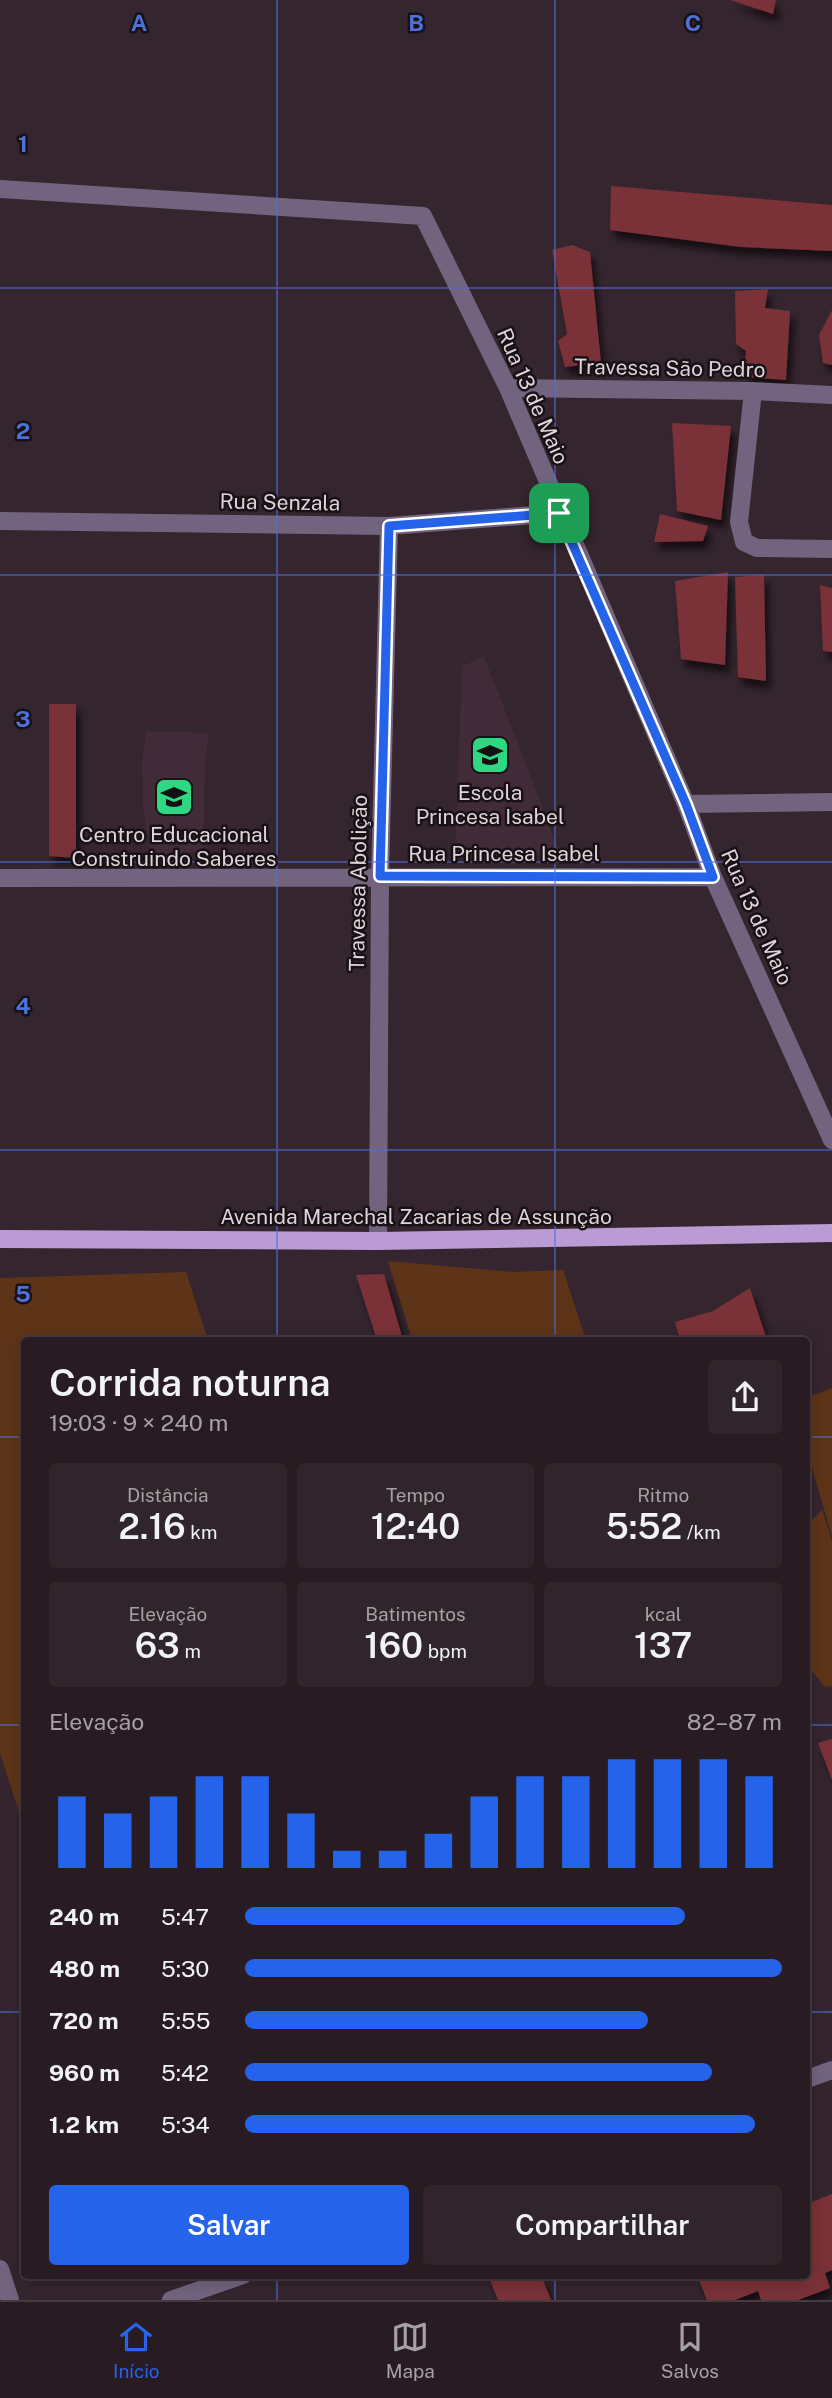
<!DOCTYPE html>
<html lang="pt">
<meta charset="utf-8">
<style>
body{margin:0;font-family:"Public Sans",sans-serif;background:#30252a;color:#f1f3f6;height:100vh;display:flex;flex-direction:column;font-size:26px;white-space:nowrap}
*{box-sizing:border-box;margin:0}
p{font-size:23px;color:#a5a1a5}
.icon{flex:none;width:38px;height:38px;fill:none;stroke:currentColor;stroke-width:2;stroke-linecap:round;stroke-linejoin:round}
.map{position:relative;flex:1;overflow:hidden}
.details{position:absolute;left:21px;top:1337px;width:789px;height:942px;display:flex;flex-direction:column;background:#281c22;border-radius:7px;box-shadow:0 4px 18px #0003,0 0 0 2px #443a40}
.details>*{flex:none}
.pin{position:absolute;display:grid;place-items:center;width:60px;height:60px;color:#fff;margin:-30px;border-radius:14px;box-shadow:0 4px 10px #0006}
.round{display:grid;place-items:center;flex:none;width:74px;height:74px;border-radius:7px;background:#30252a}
.summary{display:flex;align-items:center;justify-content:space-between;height:119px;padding:0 28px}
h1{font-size:38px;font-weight:600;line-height:52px}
.metrics{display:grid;grid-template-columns:repeat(3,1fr);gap:10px;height:119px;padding:7px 28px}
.metrics div{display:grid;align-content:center;border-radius:7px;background:#30252a;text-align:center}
.metrics b{font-size:35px;font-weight:600}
.metrics small{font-size:19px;font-weight:400}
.metrics p{font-size:19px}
.chart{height:196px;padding:14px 28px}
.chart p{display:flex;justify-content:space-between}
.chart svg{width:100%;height:126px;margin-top:7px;stroke:#2563eb;stroke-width:6}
.primary-button{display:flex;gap:14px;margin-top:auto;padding:14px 28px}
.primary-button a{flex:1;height:80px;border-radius:7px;background:#2563eb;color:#fff;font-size:28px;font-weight:600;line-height:80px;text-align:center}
.primary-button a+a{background:#30252a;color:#f1f3f6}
ul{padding:0 28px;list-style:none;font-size:23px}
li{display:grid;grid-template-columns:112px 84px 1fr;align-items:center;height:52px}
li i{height:18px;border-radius:9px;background:#2563eb}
.menu{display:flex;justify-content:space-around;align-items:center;height:98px;border-top:2px solid #443a40;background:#281c22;font-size:19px;color:#a5a1a5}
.menu a{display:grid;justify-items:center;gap:4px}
.menu .selected{color:#2563eb}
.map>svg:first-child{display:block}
.built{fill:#412b38}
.green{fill:#5e3418}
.building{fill:#7a3137;filter:url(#shadow)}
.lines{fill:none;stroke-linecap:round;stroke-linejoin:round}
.minor{stroke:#72647f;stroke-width:18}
.major{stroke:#ba9bd4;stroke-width:18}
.route-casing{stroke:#fff;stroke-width:14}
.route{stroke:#2563eb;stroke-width:9}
.grid{fill:none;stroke:#4e70d8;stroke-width:2;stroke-opacity:0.55}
.labels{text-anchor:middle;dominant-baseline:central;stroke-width:5;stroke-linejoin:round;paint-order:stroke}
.street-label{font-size:21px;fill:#dfd4da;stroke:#181115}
.poi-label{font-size:21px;fill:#dfd4da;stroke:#181115}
.grid-label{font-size:23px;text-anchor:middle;font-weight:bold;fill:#4e70d8;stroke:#181115;stroke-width:5;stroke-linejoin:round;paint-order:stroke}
</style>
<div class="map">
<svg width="832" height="2300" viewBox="0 0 832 2300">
<defs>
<filter id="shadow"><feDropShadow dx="4.5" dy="8" stdDeviation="3.5" flood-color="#0009"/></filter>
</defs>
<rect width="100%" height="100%" fill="#35252e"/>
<path class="built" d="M484,657L516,738L560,855H455L462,666Z
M146,731L209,733L205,763L203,851L151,857L143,804L142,765Z"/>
<path class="green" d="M388,1261L513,1272L563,1270L586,1340H412Z
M186,1272L208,1340H24V1828L0,1753V1278Z
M832,1388V1537L807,1450V1398Z
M822,1510L832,1541V1686L825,1687L813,1672H807V1525Z"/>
<path class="building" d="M730,0H776L773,14Z
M611,186L832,205V251L741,247L610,230Z
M572,245L590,252L601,363L565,367L558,341L567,334L552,250Z
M768,289L765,308L790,311L786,380L744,377L746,351L736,344L735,291Z
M832,310V365L823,363L819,335Z
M672,423L731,426L721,520L677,511Z
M660,514L708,526L703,541L654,542Z
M728,572L725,665L681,659L675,581Z
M764,575L766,681L738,677L735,577Z
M820,585L832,588V652L823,651Z
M49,704H76V858L49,856Z
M384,1274L403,1340H377L356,1275Z
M750,1288L767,1340H680L675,1322L713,1311Z
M832,1739V1780L818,1743Z
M832,2194V2270L825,2273L830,2288L798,2300H761L758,2291L735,2300H707L697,2275H807V2204Z
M488,2275H541L551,2300H498Z"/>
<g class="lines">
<path class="minor" d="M0,189L423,216L508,388L686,804L713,877L832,1140
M508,388L753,391L832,395
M753,391L739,522L744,542L757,548L832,549
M0,521L389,526L560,513
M686,804L832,802
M0,878L713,877
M378,1241L380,876L389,526
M807,2079L832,2070
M0,2269L10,2300
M171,2300L243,2275"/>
<path class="major" d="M0,1239L378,1241L832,1233"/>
</g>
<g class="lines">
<defs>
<path id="route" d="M559,513L686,804L713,877L380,876L389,526Z"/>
</defs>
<use href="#route" class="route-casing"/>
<use href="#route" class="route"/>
</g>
<path class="grid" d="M277,0V1340M555,0V1340M0,288H832M0,575H832M0,862H832M0,1150H832M0,1437H24M807,1437H832M0,1725H24M807,1725H832M0,2012H24M807,2012H832M277,2275V2300M555,2275V2300"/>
<defs>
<symbol id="school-square" viewBox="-11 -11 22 22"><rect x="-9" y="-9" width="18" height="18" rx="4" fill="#2ed883" stroke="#181115"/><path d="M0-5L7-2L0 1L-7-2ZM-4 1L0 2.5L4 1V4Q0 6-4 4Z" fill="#111"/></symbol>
</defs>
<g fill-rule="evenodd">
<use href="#school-square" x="468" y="733" width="44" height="44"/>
<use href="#school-square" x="152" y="775" width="44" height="44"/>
</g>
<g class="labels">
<g class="street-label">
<text transform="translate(670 368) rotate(1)">Travessa São Pedro</text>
<text transform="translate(533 396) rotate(66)">Rua 13 de Maio</text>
<text transform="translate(280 502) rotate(1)">Rua Senzala</text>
<text x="504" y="853">Rua Princesa Isabel</text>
<text transform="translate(358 883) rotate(-89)">Travessa Abolição</text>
<text transform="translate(757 917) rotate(66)">Rua 13 de Maio</text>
<text x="416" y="1216">Avenida Marechal Zacarias de Assunção</text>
</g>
<g class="poi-label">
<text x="490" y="792">Escola<tspan x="490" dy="24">Princesa Isabel</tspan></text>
<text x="174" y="834">Centro Educacional<tspan x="174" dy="24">Construindo Saberes</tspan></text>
</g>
</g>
<g class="grid-label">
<text x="139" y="31">A</text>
<text x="416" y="31">B</text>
<text x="693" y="31">C</text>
<text x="23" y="152">1</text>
<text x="23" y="439">2</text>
<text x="23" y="727">3</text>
<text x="23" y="1014">4</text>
<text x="23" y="1302">5</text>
</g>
</svg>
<div class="pin" style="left:559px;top:513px;background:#1e9e55"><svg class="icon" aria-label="arrive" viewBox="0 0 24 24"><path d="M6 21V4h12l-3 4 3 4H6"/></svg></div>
<section class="details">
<div class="summary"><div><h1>Corrida noturna</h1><p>19:03 · 9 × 240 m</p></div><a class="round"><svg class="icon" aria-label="share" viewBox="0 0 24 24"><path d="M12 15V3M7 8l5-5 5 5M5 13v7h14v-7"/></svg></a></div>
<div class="metrics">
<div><p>Distância</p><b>2.16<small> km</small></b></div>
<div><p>Tempo</p><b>12:40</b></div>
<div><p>Ritmo</p><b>5:52<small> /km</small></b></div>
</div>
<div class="metrics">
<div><p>Elevação</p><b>63<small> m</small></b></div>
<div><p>Batimentos</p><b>160<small> bpm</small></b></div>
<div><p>kcal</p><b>137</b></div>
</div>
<div class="chart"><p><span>Elevação</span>82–87 m</p>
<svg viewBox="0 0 160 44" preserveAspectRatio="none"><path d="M5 44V19M15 44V25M25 44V19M35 44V12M45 44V12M55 44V25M65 44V38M75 44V38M85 44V32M95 44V19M105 44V12M115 44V12M125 44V6M135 44V6M145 44V6M155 44V12"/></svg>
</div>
<ul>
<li><b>240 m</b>5:47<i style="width:82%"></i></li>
<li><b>480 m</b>5:30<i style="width:100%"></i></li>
<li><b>720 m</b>5:55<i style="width:75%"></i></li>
<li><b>960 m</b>5:42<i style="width:87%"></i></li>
<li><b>1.2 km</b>5:34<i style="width:95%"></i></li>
</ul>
<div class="primary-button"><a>Salvar</a><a>Compartilhar</a></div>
</section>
</div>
<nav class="menu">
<a class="selected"><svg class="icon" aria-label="home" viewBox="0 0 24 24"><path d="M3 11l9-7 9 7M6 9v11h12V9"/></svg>Início</a>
<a><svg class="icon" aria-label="map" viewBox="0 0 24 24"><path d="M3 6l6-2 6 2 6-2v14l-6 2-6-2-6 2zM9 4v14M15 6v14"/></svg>Mapa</a>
<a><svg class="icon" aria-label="saved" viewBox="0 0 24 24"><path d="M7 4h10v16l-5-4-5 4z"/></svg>Salvos</a>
</nav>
